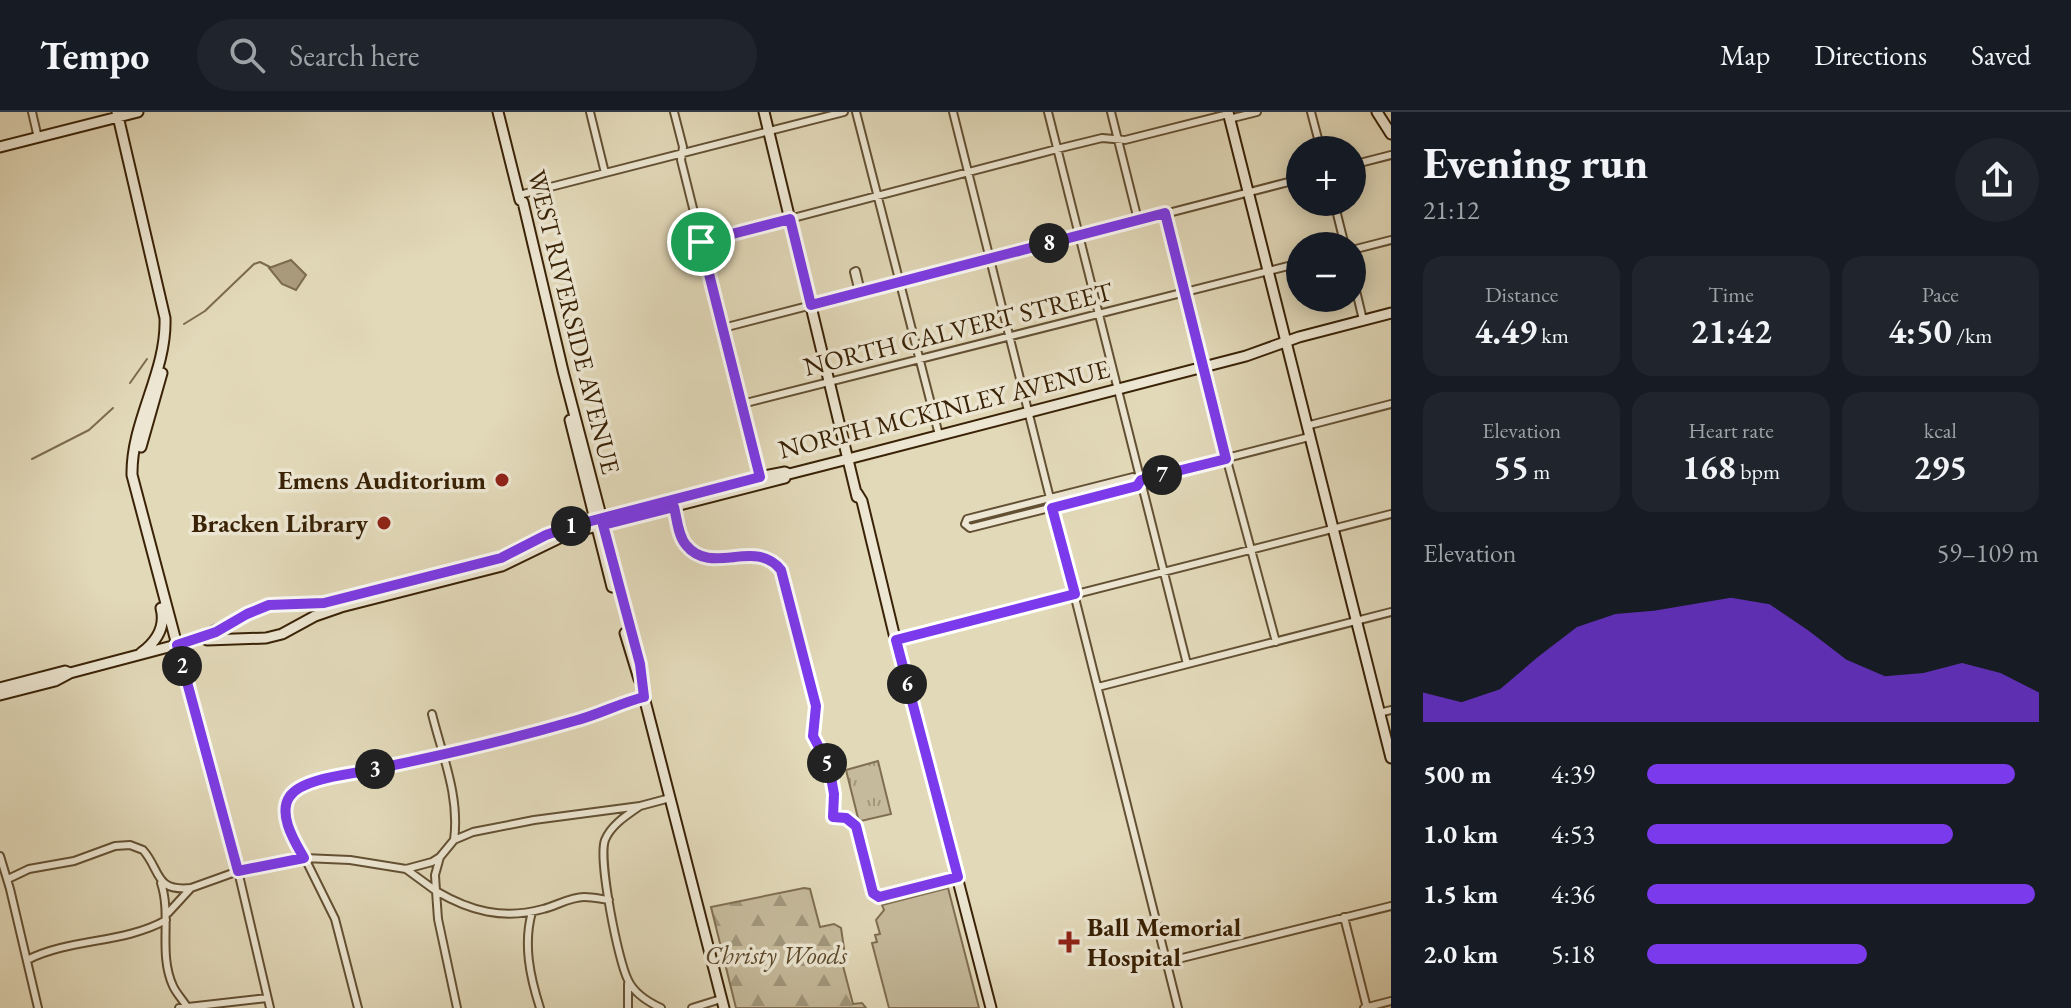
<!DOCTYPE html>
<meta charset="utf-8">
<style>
body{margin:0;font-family:"EB Garamond",serif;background:#20242c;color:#f1f3f6;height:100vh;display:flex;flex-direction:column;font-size:30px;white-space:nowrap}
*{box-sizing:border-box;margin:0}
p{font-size:26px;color:#9ea1a6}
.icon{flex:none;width:44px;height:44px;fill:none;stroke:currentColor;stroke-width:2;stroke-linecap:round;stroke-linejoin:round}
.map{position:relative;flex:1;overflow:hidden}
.details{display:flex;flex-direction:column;background:#171b24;width:680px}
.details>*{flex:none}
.fabs{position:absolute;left:1286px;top:24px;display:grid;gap:16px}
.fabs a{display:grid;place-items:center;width:80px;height:80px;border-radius:50%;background:#171b24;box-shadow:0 4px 20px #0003;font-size:40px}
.pin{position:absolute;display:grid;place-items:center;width:68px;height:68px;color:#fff;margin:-34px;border:4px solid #fff;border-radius:50%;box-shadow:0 2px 8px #0007}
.km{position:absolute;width:40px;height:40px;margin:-20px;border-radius:50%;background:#222;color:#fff;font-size:22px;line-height:40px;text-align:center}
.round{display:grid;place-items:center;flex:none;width:84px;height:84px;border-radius:42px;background:#20242c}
.summary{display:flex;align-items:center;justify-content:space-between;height:136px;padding:0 32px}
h1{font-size:44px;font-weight:700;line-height:60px}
.figures{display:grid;grid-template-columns:repeat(3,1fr);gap:12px;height:136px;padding:8px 32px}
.figures div{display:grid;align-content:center;border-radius:20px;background:#20242c;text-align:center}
.figures b{font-size:34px;font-weight:700}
.figures small{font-size:22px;font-weight:400}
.figures p{font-size:22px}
.chart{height:224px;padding:16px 32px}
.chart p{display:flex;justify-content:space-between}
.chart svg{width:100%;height:144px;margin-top:8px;fill:#7c3aed;opacity:.7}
ul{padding:0 32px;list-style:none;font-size:26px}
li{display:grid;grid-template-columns:128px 96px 1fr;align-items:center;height:60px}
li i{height:20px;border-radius:10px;background:#7c3aed}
header{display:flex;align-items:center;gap:48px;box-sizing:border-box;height:112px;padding:0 40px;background:#171b24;border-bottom:2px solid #363941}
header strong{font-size:38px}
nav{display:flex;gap:44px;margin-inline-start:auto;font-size:28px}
.search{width:560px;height:72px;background:#20242c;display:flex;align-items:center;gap:20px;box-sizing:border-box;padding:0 28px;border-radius:44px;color:#9ea1a6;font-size:30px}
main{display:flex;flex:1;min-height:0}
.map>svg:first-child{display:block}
.forest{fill:url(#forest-firs);stroke:#7f6e50;stroke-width:2}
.park{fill:url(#park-tufts);stroke:#7f6e50;stroke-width:2}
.pitch{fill:#c5ba9b;stroke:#7f6e50;stroke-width:2}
.water{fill:#a99b7c;stroke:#7c6b4d;stroke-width:2}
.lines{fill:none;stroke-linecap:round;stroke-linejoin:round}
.stream{stroke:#7c6b4d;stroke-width:2}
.street-casing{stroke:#635033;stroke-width:10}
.secondary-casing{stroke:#392206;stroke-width:13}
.street{stroke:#ece6d2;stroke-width:6}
.secondary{stroke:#ece6d2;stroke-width:9}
.route-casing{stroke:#fff;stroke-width:16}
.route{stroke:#7c3aed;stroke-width:10}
.poi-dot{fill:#8f2418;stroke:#ece6d2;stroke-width:3}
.labels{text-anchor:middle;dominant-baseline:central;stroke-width:7;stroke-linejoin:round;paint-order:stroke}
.street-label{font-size:26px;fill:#392206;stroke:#ece6d2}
.poi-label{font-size:26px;font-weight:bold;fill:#392206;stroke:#ece6d2;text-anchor:end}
.park-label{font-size:26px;font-style:italic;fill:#5c482b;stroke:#ece6d2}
</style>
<header>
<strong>Tempo</strong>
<div class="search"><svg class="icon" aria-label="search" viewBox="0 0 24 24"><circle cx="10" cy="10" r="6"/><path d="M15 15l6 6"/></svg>Search here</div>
<nav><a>Map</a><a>Directions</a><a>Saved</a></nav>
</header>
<main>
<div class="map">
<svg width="1391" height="896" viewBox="0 0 1391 896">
<defs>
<pattern id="forest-firs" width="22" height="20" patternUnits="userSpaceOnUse" patternTransform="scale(2)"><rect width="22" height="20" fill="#c5ba9b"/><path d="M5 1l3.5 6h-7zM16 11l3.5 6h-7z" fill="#a1977c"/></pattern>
<pattern id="park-tufts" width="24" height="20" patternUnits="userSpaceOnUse" patternTransform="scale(2)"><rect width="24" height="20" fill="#c5ba9b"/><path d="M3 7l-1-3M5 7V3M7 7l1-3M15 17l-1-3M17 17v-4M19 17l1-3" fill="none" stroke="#a1977c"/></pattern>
</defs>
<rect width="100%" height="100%" fill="#e2d9b9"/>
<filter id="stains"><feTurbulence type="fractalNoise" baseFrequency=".0025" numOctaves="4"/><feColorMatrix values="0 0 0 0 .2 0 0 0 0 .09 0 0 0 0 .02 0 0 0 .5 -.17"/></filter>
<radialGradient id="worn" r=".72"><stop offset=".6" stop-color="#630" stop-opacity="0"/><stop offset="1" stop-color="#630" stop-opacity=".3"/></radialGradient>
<path class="forest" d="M804,776L810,777L820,815L834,812L841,816L845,843L843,854L853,892L862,891L866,896H736L711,795Z"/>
<path class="park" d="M878,649L891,702L861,709L858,706L846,658Z"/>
<path class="pitch" d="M948,776L979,896H889L872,831L877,830L875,823L880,822L876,808L884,798L882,793Z"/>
<path class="water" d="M291,148L306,163L296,178L282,172L269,156Z"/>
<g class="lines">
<path class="stream" d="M184,212L205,199L254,152L260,150L270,155
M130,271L147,247
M32,347L89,318L113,296"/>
<defs>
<path id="street" d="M32,0L38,26
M590,0L605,61
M674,0L683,35L681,48L760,365
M856,0L939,323
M953,0L1178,896
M1048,0L1187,552
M1111,0L1138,108
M1311,0L1321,38
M1229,7L1257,0
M1352,53L1391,43
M519,83L844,0
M1334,90L1345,134
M1165,101L1202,256L1276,530
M701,130L1057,37L1102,26L1125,28L1228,2
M1352,138L1391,128
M1352,162L1363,208
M859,180L854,160L856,159L861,180
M723,216L1300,67
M742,292L1300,151
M1306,314L1391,292
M1140,369L1137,374L970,416L965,412L967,407L1133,365L1141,368L1309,325
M673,391C676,403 678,417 683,428C701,466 754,425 781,458L816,594L813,624L831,665L834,682L833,705L846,706L856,714L873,781L879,785L958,765
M896,528L1391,402
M177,533L238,759L270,896
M1098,575L1391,500
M1379,601L1391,598
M432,602C442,643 460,684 454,728
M640,694C627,703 611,713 605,728C598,747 618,849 628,868C634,881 648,890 661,896
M0,744L10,777L38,896
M440,745L435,763L436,779C470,799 503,808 543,797C556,794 570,785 584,785C593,785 601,787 609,788
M406,757L436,779L438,807L457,896
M8,767L29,757L74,749L115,734L130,733L143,738C161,758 154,780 191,776
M161,771C172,804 158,841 173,874C176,881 183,888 187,895
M532,800C523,832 530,865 540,896
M168,801L191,776L244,757L304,746L350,748L406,757L432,750L440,745L454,728L473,720L534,708L640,694L670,686
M1344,805L1367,896
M27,848C70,826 123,832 166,808
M1166,850L1391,794
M628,872V896
M179,896L267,886
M358,896L335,807L286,708L285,697L290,684L297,677L315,670L476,636L575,609L644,585
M692,896L721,887
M1364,896L1391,889"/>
<path id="secondary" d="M117,0L165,206C167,260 131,309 132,363L177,533
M498,0L520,88L523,90L563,259L640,552L644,585L724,896
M764,0L857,385
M1228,0L1391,646
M1377,0L1391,22
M0,35L138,0
M570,308L612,475
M141,335L162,261
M857,381L862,389L894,522L991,896
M625,521L639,567
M207,528L266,526L282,522L315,504L341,495L502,454L570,421L785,366
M141,541C156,530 166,515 161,496
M0,576L65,559L70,561
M0,583L55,569L70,561L195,528L269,493L324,491L501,446L546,423L572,414L754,366L785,360L789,362L848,347L1246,244L1299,225L1391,201"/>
</defs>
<use href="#street" class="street-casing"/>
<use href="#secondary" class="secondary-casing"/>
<use href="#street" class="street"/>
<use href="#secondary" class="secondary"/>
</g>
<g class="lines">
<defs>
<path id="route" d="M1165,101L1226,347L1141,368L1137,374L1052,396L1075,482L896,528L958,765L879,785L873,781L856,714L846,706L833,705L834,682L831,665L829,654L813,624L816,594L781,458C755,425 712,465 686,433C678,424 677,407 674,395L603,413L640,552L644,585C620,591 598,603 574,609C505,629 435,645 365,659C345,663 302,667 290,684C277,702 295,730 304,746L238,759L177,533L216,520L247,502L269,493L324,491L501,446L546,423L572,414L760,365L701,130L790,107L811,193Z"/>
</defs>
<use href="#route" class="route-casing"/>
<use href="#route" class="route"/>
</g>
<g class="poi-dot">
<circle cx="502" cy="368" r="8"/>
<circle cx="384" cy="411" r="8"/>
<path d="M1065 818h8v8h8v8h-8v8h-8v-8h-8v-8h8z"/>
</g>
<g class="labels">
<g class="street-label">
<text transform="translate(574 210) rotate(76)">WEST RIVERSIDE AVENUE</text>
<text transform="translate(958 217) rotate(-14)">NORTH CALVERT STREET</text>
<text transform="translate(944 297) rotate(-14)">NORTH MCKINLEY AVENUE</text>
</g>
<g class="poi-label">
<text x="486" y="368">Emens Auditorium</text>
<text x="368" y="411">Bracken Library</text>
<text x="1087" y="815" text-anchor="start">Ball Memorial<tspan x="1087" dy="30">Hospital</tspan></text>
</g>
<g class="park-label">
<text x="776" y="843">Christy Woods</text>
</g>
</g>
<rect width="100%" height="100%" filter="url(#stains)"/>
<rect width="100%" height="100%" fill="url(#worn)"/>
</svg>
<div class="fabs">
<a>+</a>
<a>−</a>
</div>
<div class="pin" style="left:701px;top:130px;background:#1e9e55"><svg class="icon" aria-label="arrive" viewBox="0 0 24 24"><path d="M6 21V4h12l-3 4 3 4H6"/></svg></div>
<b class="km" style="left:571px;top:414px">1</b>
<b class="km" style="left:182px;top:554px">2</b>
<b class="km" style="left:375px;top:657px">3</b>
<b class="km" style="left:827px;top:651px">5</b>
<b class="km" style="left:907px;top:572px">6</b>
<b class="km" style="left:1162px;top:363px">7</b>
<b class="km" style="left:1049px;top:131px">8</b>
</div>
<section class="details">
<div class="summary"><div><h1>Evening run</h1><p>21:12</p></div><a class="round"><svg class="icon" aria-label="share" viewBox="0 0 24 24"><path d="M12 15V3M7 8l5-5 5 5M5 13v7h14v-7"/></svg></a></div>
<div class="figures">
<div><p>Distance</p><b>4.49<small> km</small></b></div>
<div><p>Time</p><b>21:42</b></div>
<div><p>Pace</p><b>4:50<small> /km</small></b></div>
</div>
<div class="figures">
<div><p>Elevation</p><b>55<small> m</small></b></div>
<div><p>Heart rate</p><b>168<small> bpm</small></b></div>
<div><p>kcal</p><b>295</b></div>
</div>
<div class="chart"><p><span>Elevation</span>59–109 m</p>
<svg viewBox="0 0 160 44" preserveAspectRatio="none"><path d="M0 44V35L10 38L20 34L30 24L40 15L50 11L60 10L70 8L80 6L90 8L100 16L110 25L120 30L130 29L140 26L150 29L160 35V44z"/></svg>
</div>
<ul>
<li><b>500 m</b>4:39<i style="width:94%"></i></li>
<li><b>1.0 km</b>4:53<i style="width:78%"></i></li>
<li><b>1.5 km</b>4:36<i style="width:99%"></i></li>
<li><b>2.0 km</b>5:18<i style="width:56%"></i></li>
</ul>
</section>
</main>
